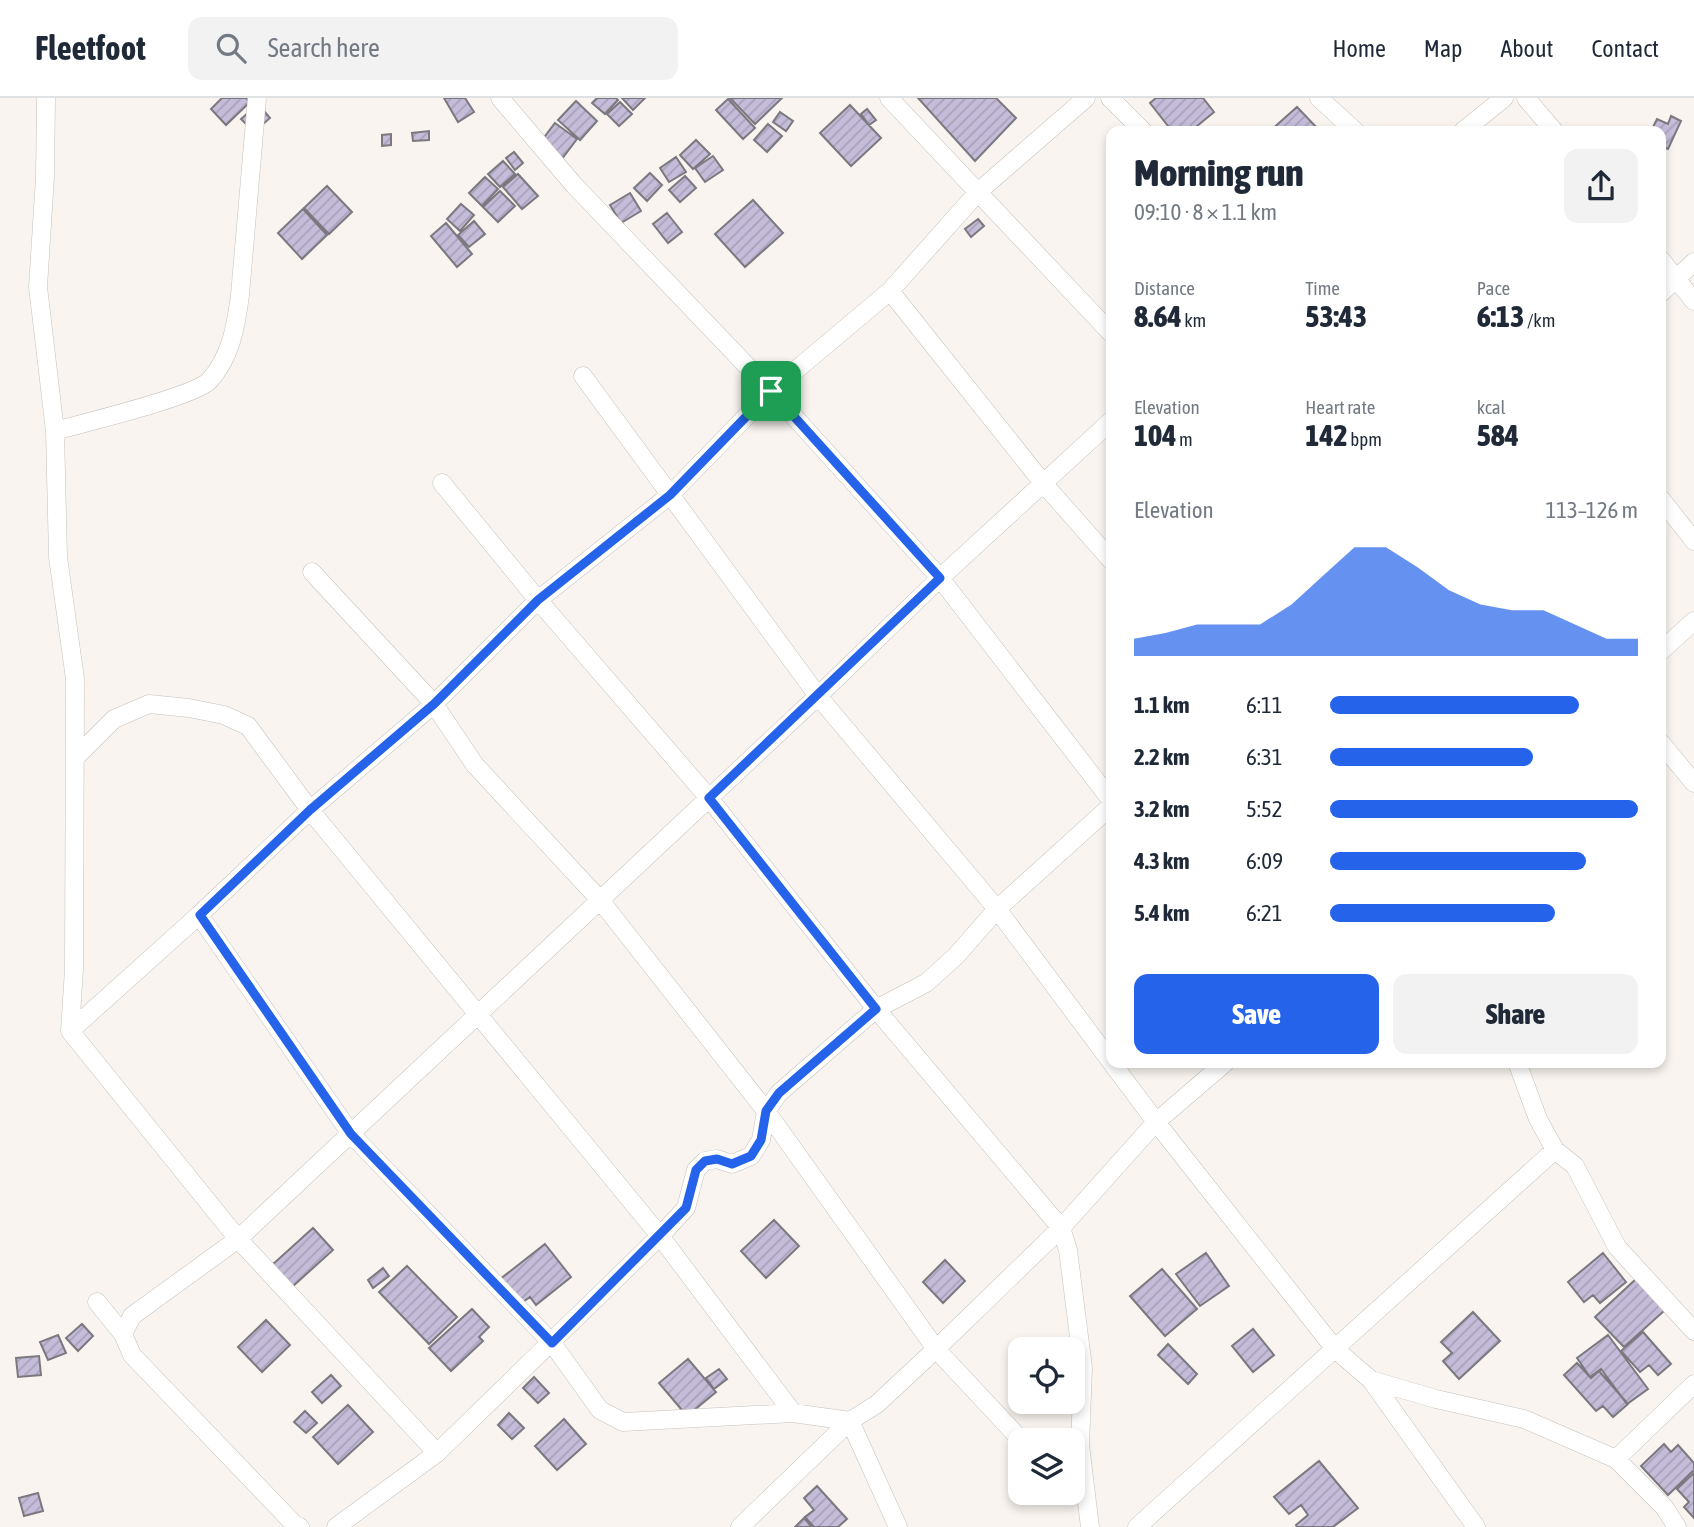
<!DOCTYPE html>
<meta charset="utf-8">
<style>
body{margin:0;font-family:"Asap Condensed",sans-serif;background:#f2f2f3;color:#1f2937;height:100vh;display:flex;flex-direction:column;font-size:26px;white-space:nowrap}
*{box-sizing:border-box;margin:0}
p{font-size:23px;color:#747a83}
.icon{flex:none;width:38px;height:38px;fill:none;stroke:currentColor;stroke-width:2;stroke-linecap:round;stroke-linejoin:round}
.map{position:relative;flex:1;overflow:hidden}
.drawer{position:absolute;left:1106px;top:28px;width:560px;height:942px;display:flex;flex-direction:column;background:#fff;border-radius:14px;box-shadow:0 4px 10px #0003}
.drawer>*{flex:none}
.tools{position:absolute;left:1008px;top:1239px;display:grid;gap:14px}
.tools a{display:grid;place-items:center;width:77px;height:77px;border-radius:14px;background:#fff;box-shadow:0 4px 10px #0003;font-size:35px}
.pin{position:absolute;display:grid;place-items:center;width:60px;height:60px;color:#fff;margin:-30px;border-radius:14px;box-shadow:0 4px 10px #0006}
.round{display:grid;place-items:center;flex:none;width:74px;height:74px;border-radius:14px;background:#f2f2f3}
.head{display:flex;align-items:center;justify-content:space-between;height:119px;padding:0 28px}
h1{font-size:38px;font-weight:800;line-height:52px}
.stats{display:grid;grid-template-columns:repeat(3,1fr);gap:10px;height:119px;padding:7px 28px}
.stats div{display:grid;align-content:center}
.stats b{font-size:30px;font-weight:800}
.stats small{font-size:19px;font-weight:400}
.stats p{font-size:19px}
.chart{height:196px;padding:14px 28px}
.chart p{display:flex;justify-content:space-between}
.chart svg{width:100%;height:126px;margin-top:7px;fill:#2563eb;opacity:.7}
.button{display:flex;gap:14px;margin-top:auto;padding:14px 28px}
.button a{flex:1;height:80px;border-radius:14px;background:#2563eb;color:#fff;font-size:28px;font-weight:800;line-height:80px;text-align:center}
.button a+a{background:#f2f2f3;color:#1f2937}
ul{padding:0 28px;list-style:none;font-size:23px}
li{display:grid;grid-template-columns:112px 84px 1fr;align-items:center;height:52px}
li i{height:18px;border-radius:9px;background:#2563eb}
header{display:flex;align-items:center;gap:42px;box-sizing:border-box;height:98px;padding:0 35px;background:#fff;border-bottom:2px solid #e0e1e3}
header strong{font-size:33px}
nav{display:flex;gap:38px;margin-inline-start:auto;font-size:24px}
.search{width:490px;height:63px;background:#f2f2f3;display:flex;align-items:center;gap:18px;box-sizing:border-box;padding:0 24px;border-radius:14px;color:#747a83;font-size:26px}
.map>svg:first-child{display:block}
.building{fill:url(#building-hatch);stroke:#7b797f;stroke-width:2}
.lines{fill:none;stroke-linecap:round;stroke-linejoin:round}
.minor-casing{stroke:#c6c1bd;stroke-width:19}
.minor{stroke:#fff;stroke-width:18}
.route-casing{stroke:#fff;stroke-width:14}
.route{stroke:#2563eb;stroke-width:9}
</style>
<header>
<strong>Fleetfoot</strong>
<div class="search"><svg class="icon" aria-label="search" viewBox="0 0 24 24"><circle cx="10" cy="10" r="6"/><path d="M15 15l6 6"/></svg>Search here</div>
<nav><a>Home</a><a>Map</a><a>About</a><a>Contact</a></nav>
</header>
<div class="map">
<svg width="1694" height="1429" viewBox="0 0 1694 1429">
<defs>
<pattern id="building-hatch" width="6" height="6" patternUnits="userSpaceOnUse" patternTransform="scale(1.75)"><rect width="6" height="6" fill="#c4bcd9"/><path d="M-1 1l2-2M0 6l6-6M5 7l2-2" fill="none" stroke="#a8a1ba"/></pattern>
</defs>
<rect width="100%" height="100%" fill="#f9f4ef"/>
<path class="building" d="M222,0H246L250,4L226,27L211,11Z
M444,0H465L474,14L458,24Z
M597,0H616L618,2L605,16L592,5Z
M622,0H645L633,12Z
M730,0H782L755,26Z
M918,0H996L1016,20L975,63Z
M1156,0H1203L1214,14L1191,33H1172L1150,5Z
M728,1L755,30L743,41L716,12Z
M576,3L597,23L580,42L558,22Z
M620,4L632,16L619,28L607,16Z
M258,6L270,20L254,34L241,21Z
M850,7L881,40L851,68L820,35Z
M1297,9L1320,33H1270Z
M867,11L876,22L869,27L861,16Z
M780,14L793,23L786,33L773,24Z
M1671,18L1681,23L1668,51L1661,48V33H1651L1657,21L1668,26Z
M555,25L577,41L561,62L539,46Z
M768,26L782,38L767,54L754,42Z
M429,33V42L413,43L412,35Z
M391,36V47L382,48V37Z
M696,42L710,56L693,71L680,57Z
M514,54L523,65L515,72L506,60Z
M713,58L723,72L705,84L695,70Z
M676,59L686,74L669,84L660,70Z
M503,63L515,76L500,89L488,76Z
M650,75L662,87L647,103L634,90Z
M518,76L538,98L522,111L503,89Z
M685,78L696,90L680,104L669,92Z
M485,79L498,91L482,108L469,95Z
M327,88L352,114L329,136L304,110Z
M500,93L515,108L498,124L483,109Z
M630,95L641,113L621,125L610,107Z
M753,102L783,135L745,169L715,136Z
M461,106L474,117L460,133L447,121Z
M303,111L327,137L302,161L278,135Z
M667,115L682,134L668,145L653,126Z
M978,121L984,128L971,139L965,131Z
M474,123L485,136L469,149L458,137Z
M446,125L472,156L457,169L431,138Z
M774,1122L799,1148L766,1180L741,1153Z
M313,1130L333,1152L292,1189L272,1167Z
M545,1146L571,1179L536,1207L530,1199L519,1207L499,1182Z
M1206,1155L1229,1188L1200,1208L1176,1176Z
M1603,1155L1626,1184L1600,1205L1593,1197L1584,1204L1568,1184Z
M945,1162L965,1183L943,1205L923,1184Z
M407,1168L457,1219L429,1246L379,1194Z
M383,1170L389,1178L373,1190L368,1182Z
M1162,1171L1197,1211L1165,1238L1130,1198Z
M1636,1181L1665,1212L1624,1249L1595,1219Z
M472,1211L489,1229L479,1239L483,1243L451,1273L429,1250Z
M1473,1214L1500,1243L1459,1281L1443,1263L1452,1255L1441,1244Z
M266,1222L290,1247L262,1274L238,1249Z
M82,1226L93,1238L78,1253L66,1240Z
M1253,1231L1274,1257L1253,1274L1232,1248Z
M1643,1234L1671,1266L1658,1277L1649,1267L1640,1274L1621,1253Z
M58,1237L66,1255L48,1262L40,1244Z
M1608,1237L1648,1291L1627,1306L1601,1271L1590,1279L1577,1260Z
M1168,1246L1197,1276L1188,1286L1158,1257Z
M39,1258L41,1277L18,1279L16,1260Z
M688,1261L716,1294L687,1318L659,1285Z
M1577,1265L1591,1280L1599,1273L1628,1306L1613,1319L1603,1308L1596,1313L1564,1277Z
M719,1271L727,1281L714,1291L706,1280Z
M331,1277L341,1288L322,1305L312,1294Z
M534,1279L549,1295L538,1305L523,1290Z
M348,1307L373,1334L338,1366L313,1339Z
M305,1313L317,1325L306,1335L294,1324Z
M509,1315L524,1330L512,1341L498,1327Z
M564,1321L586,1346L557,1372L535,1348Z
M1664,1346L1671,1354L1678,1347L1694,1365V1372L1668,1397L1641,1368Z
M1319,1363L1358,1410L1333,1429H1297L1296,1427L1308,1417L1301,1407L1289,1416L1274,1399Z
M1694,1375V1420L1684,1409L1689,1404L1677,1391Z
M817,1388L847,1421L838,1429H814L805,1419L814,1412L804,1400Z
M38,1395L43,1413L24,1418L19,1400Z
M804,1420L812,1429H795Z"/>
<g class="lines">
<defs>
<path id="minor" d="M46,0L45,79L38,189L55,333L58,459L75,581L74,871L70,933L238,1141L437,1355
M500,0L574,87L771,293L940,480L1111,702
M889,0L1111,235
M1110,0L1143,33
M1319,0L1355,33
M1526,0L1554,33
M1463,33L1504,0
M1661,162L1694,203
M890,193L1043,385L1111,462
M1661,195L1694,164
M583,278L818,598L997,811L1156,1024L1335,1251L1371,1282L1436,1301L1524,1321L1616,1361L1664,1409L1677,1429
M55,333C83,325 193,299 209,283C231,259 236,228 240,197L257,0
M442,385L538,502L709,700L876,911L1061,1130L1068,1152L1083,1270L1080,1347L1090,1429
M1661,401L1694,443
M312,474L434,606L475,667L600,802L766,1013L936,1251L1021,1342
M1661,553L1694,523
M1661,645L1694,685
M76,659L114,621L149,606L189,610L224,617L248,628L310,712L660,1138L793,1315
M199,817L351,1036L552,1245L600,1312L623,1324L793,1315L850,1323L877,1306L936,1251L1061,1130L1156,1024L1226,964
M70,933L199,817L310,712L434,606L538,502L670,397L771,293L890,193L978,94L1086,0
M1517,964L1538,1021L1555,1052L1575,1068L1617,1149L1694,1233
M97,1204L123,1236
M1371,1282L1476,1429
M1616,1361L1694,1286
M300,1429L295,1427L132,1257L123,1236L132,1218L238,1141L818,598L940,480L1111,323
M336,1429L437,1355L660,1138L686,1110L696,1072L705,1063L717,1061L732,1066L751,1058L761,1042L766,1013L779,995L876,911L926,885L956,858L997,811L1111,708
M740,1429L850,1323L898,1429
M1137,1429L1555,1052"/>
</defs>
<use href="#minor" class="minor-casing"/>
<use href="#minor" class="minor"/>
</g>
<g class="lines">
<defs>
<path id="route" d="M771,293L940,480L709,700L876,911L779,995L766,1013L761,1042L751,1058L732,1066L717,1061L705,1063L696,1072L686,1110L552,1245L351,1036L200,817L310,712L434,606L538,502L670,397Z"/>
</defs>
<use href="#route" class="route-casing"/>
<use href="#route" class="route"/>
</g>
</svg>
<div class="tools">
<a><svg class="icon" aria-label="locate" viewBox="0 0 24 24"><circle cx="12" cy="12" r="6"/><path d="M12 2v4M12 18v4M2 12h4M18 12h4"/></svg></a>
<a><svg class="icon" aria-label="layers" viewBox="0 0 24 24"><path d="M12 4l9 5-9 5-9-5zM3 14l9 5 9-5"/></svg></a>
</div>
<div class="pin" style="left:771px;top:293px;background:#1e9e55"><svg class="icon" aria-label="arrive" viewBox="0 0 24 24"><path d="M6 21V4h12l-3 4 3 4H6"/></svg></div>
<section class="drawer">
<div class="head"><div><h1>Morning run</h1><p>09:10 · 8 × 1.1 km</p></div><a class="round"><svg class="icon" aria-label="share" viewBox="0 0 24 24"><path d="M12 15V3M7 8l5-5 5 5M5 13v7h14v-7"/></svg></a></div>
<div class="stats">
<div><p>Distance</p><b>8.64<small> km</small></b></div>
<div><p>Time</p><b>53:43</b></div>
<div><p>Pace</p><b>6:13<small> /km</small></b></div>
</div>
<div class="stats">
<div><p>Elevation</p><b>104<small> m</small></b></div>
<div><p>Heart rate</p><b>142<small> bpm</small></b></div>
<div><p>kcal</p><b>584</b></div>
</div>
<div class="chart"><p><span>Elevation</span>113–126 m</p>
<svg viewBox="0 0 160 44" preserveAspectRatio="none"><path d="M0 44V38L10 36L20 33L30 33L40 33L50 26L60 16L70 6L80 6L90 13L100 21L110 26L120 28L130 28L140 33L150 38L160 38V44z"/></svg>
</div>
<ul>
<li><b>1.1 km</b>6:11<i style="width:81%"></i></li>
<li><b>2.2 km</b>6:31<i style="width:66%"></i></li>
<li><b>3.2 km</b>5:52<i style="width:100%"></i></li>
<li><b>4.3 km</b>6:09<i style="width:83%"></i></li>
<li><b>5.4 km</b>6:21<i style="width:73%"></i></li>
</ul>
<div class="button"><a>Save</a><a>Share</a></div>
</section>
</div>
